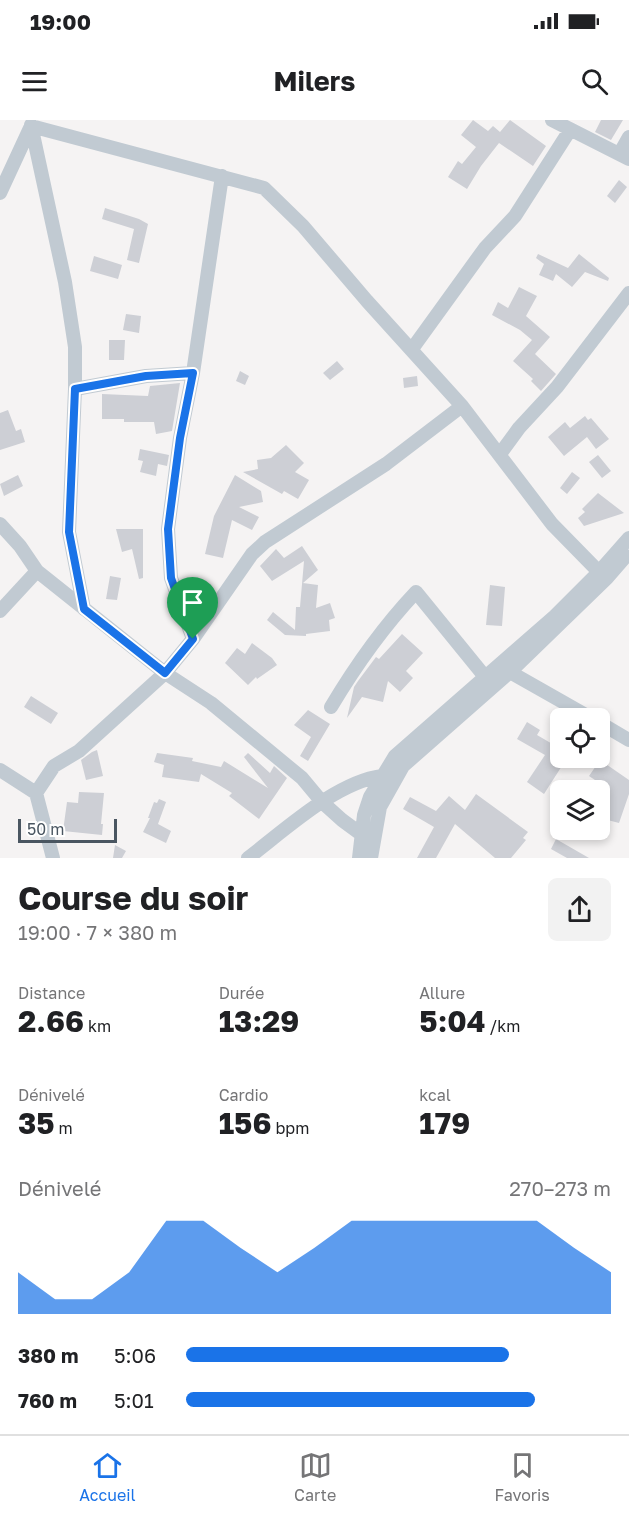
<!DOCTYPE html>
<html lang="fr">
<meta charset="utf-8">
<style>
body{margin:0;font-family:"Golos Text",sans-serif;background:#f2f2f2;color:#202124;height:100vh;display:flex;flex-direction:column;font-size:22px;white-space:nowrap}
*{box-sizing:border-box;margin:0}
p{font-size:20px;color:#757577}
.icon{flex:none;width:33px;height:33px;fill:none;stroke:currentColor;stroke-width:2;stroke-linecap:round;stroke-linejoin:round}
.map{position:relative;height:738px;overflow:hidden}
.side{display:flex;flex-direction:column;background:#fff;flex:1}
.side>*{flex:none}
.controls{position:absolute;left:550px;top:588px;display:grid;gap:12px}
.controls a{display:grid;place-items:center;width:60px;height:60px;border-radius:9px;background:#fff;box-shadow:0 3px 9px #0003;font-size:30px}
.scale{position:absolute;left:18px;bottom:15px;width:99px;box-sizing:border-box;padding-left:6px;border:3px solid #4a5661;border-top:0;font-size:16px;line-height:21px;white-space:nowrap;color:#4a5661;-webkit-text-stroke:4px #fff;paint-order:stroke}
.pin{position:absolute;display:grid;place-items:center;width:51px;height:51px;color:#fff;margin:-62px -26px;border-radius:50% 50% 50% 0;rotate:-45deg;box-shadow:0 0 6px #0007}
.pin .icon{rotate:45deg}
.round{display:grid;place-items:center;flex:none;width:63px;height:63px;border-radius:9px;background:#f2f2f2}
.summary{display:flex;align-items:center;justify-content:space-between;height:102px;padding:0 18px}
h1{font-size:33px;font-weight:700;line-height:45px}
.metrics{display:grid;grid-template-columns:repeat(3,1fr);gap:9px;height:102px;padding:6px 18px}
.metrics div{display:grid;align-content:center}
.metrics b{font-size:30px;font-weight:700}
.metrics small{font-size:16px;font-weight:400}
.metrics p{font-size:16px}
.chart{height:168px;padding:12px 18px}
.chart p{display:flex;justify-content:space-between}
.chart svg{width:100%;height:108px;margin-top:6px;fill:#1a73e8;opacity:.7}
ul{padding:0 18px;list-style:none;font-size:20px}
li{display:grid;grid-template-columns:96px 72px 1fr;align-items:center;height:45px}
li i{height:15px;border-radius:8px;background:#1a73e8}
.status{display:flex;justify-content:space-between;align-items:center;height:42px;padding:0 30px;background:#fff;direction:ltr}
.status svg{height:16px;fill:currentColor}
header{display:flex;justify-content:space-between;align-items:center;height:78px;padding:0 18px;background:#fff;font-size:27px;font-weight:700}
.tab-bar{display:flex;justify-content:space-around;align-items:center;height:84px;border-top:2px solid #e0e0e0;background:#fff;font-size:16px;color:#757577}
.tab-bar a{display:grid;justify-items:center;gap:3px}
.tab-bar .selected{color:#1a73e8}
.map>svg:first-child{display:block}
.building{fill:#cdcfd5}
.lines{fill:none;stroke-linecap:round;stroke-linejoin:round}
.street{stroke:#c1cad2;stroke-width:14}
.route-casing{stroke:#fff;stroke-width:12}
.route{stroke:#1a73e8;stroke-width:8}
</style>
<div class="status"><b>19:00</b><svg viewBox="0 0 49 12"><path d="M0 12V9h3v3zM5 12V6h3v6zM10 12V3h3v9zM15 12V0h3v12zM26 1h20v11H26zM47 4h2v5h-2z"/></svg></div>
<header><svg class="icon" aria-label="menu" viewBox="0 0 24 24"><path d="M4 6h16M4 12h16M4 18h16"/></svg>Milers<svg class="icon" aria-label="search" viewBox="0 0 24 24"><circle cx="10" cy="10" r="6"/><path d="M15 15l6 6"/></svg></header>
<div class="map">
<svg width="629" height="738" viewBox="0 0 629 738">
<rect width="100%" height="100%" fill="#f5f3f3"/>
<path class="building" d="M473,0L488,11L493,6L500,12L510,0L546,26L533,46L499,23L481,46L467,69L448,57L458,41L462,44L476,27L461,15Z
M601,0H623L611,20L595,12Z
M619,60L627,67L615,83L607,76Z
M105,88L139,99L148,104L139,143L127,140L134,109L102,99Z
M538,134L568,148L579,134L609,158L608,161L585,152L572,167L556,154L553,161L539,155L544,144L536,138Z
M94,136L122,145L118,159L90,151Z
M519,167L537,176L526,196L550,217L535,234L556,254L541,271L531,261L533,259L513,241L532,220L520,210L492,195L498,182L508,188Z
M126,194L141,196L139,213L123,210Z
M109,220H125L124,240H109Z
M337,241L344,249L330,260L323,253Z
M240,251L249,256L245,265L236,261Z
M417,256L418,266L404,268L403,258Z
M180,263L172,311L156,314L154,302H124V299H102V274L148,276L150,266Z
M8,290L16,311L21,309L25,322L0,330V293Z
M585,296L588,300L591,298L609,319L596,329L587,317L564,336L548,317L565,302L570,308Z
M286,325L304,343L295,352L309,360L298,379L284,371L282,374L243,352L258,349L257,340L271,338Z
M140,329L169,335L167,346L158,344L156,356L140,352L143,341L138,340Z
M598,335L611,351L602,358L589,342Z
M572,352L580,358L567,374L560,368Z
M18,355L23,366L4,376L0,364Z
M235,355L261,371L263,382L239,387L259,397L252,410L232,400L223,438L205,434L214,396Z
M598,373L624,393L584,406L578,398L585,392L582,389Z
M116,409H143V458L139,459L132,429L122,432Z
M302,426L318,450L303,463L318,465L316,488L330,483L335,498L329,500L330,511L306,514V516L285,515L267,500L273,492L295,510L296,487H300L304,441L272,461L260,446L276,429L284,438Z
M110,456L121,458L117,480L106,479Z
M490,465L505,467L502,506L486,505Z
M402,514L423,533L406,551L413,558L400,572L388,561L383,582L362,577L347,598L354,567L358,561L376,537L379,539Z
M252,523L272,538L277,545L257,559L256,557L248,565L225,543L237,528L245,534Z
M31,576L58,593L51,604L24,587Z
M308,590L330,604L308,641L300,636L311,617L294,605Z
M527,602L540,610L537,615L561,629V638H567L544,674L527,662L545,635L517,619Z
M97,630L103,656L86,660L81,640L92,632Z
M157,633L193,638L192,641L221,647L224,641L268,668L244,637L248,633L270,653L274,646L287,658L259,699L229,676L232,673L201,654L199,662L162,657L164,645L154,642Z
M600,640L629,660V674L619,703L600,698V676L604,666L589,656Z
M79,672L104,673L101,704H103L102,715L63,711L67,682L78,683Z
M476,674L528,712L523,718L526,720L511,738H495L455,704L436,738H417L434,707L403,689L410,677L436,691L449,676L465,690Z
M159,679L166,682L158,704L171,711L166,723L143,712L150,698H148L154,682L157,683Z
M556,719L589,738H567L551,729Z
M115,725L126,731L122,738H113Z"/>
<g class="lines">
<path class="street" d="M552,0L629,39
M31,5L65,162L75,227V269L69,412L84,489
M620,33L629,17
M0,73L31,6L264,68L303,106L367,181L462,286L552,404L599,452
M412,229L485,128L515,96L570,10
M75,269L146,256L193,253
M500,334L519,308L557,267L629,173
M0,404L20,426L37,451L165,553L211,583L302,658L322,682L342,700L361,714L373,720
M0,491L37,451
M193,519L171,458L168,409L180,318L193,253L222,56
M510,552L591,598
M331,587C356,545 383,507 416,472L486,558
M600,603L629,620
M0,650L36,673
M53,738L36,673L54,646L79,631L165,553L193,519L252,434L265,422L386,344L462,286
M248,738C285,710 336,662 382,656
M359,738L364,695L370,677L395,636L555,496L599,452L629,418
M371,738L380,687L403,646L510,552L607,458L626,436"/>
</g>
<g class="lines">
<defs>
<path id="route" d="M193,253L180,318L168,409L171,458L193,519L165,553L84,489L69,412L75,269L146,256Z"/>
</defs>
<use href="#route" class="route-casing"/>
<use href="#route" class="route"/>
</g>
</svg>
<div class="controls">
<a><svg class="icon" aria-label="locate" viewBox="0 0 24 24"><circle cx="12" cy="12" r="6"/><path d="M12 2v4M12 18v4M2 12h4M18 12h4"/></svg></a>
<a><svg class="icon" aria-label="layers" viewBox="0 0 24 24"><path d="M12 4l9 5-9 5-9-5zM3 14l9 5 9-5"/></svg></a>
</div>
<div class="scale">50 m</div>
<div class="pin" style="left:193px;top:519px;background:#1e9e55"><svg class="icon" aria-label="arrive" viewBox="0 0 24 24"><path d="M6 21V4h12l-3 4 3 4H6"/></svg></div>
</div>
<section class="side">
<div class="summary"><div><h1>Course du soir</h1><p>19:00 · 7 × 380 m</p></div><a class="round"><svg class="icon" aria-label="share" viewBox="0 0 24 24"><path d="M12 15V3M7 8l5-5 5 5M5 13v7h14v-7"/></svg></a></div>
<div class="metrics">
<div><p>Distance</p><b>2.66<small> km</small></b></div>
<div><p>Durée</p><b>13:29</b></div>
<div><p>Allure</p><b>5:04<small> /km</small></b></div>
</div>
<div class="metrics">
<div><p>Dénivelé</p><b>35<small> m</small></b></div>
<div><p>Cardio</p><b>156<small> bpm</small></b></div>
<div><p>kcal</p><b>179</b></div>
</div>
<div class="chart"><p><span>Dénivelé</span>270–273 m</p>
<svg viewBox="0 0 160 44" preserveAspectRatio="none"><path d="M0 44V27L10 38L20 38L30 27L40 6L50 6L60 17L70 27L80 17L90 6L100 6L110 6L120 6L130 6L140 6L150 17L160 27V44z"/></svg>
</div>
<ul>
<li><b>380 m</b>5:06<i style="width:76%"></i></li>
<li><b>760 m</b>5:01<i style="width:82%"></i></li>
</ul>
</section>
<nav class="tab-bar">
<a class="selected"><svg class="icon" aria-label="home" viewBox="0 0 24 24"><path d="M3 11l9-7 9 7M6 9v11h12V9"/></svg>Accueil</a>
<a><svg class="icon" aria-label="map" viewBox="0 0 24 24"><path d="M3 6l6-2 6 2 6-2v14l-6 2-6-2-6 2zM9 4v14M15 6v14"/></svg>Carte</a>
<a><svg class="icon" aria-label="saved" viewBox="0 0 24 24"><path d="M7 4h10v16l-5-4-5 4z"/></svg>Favoris</a>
</nav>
